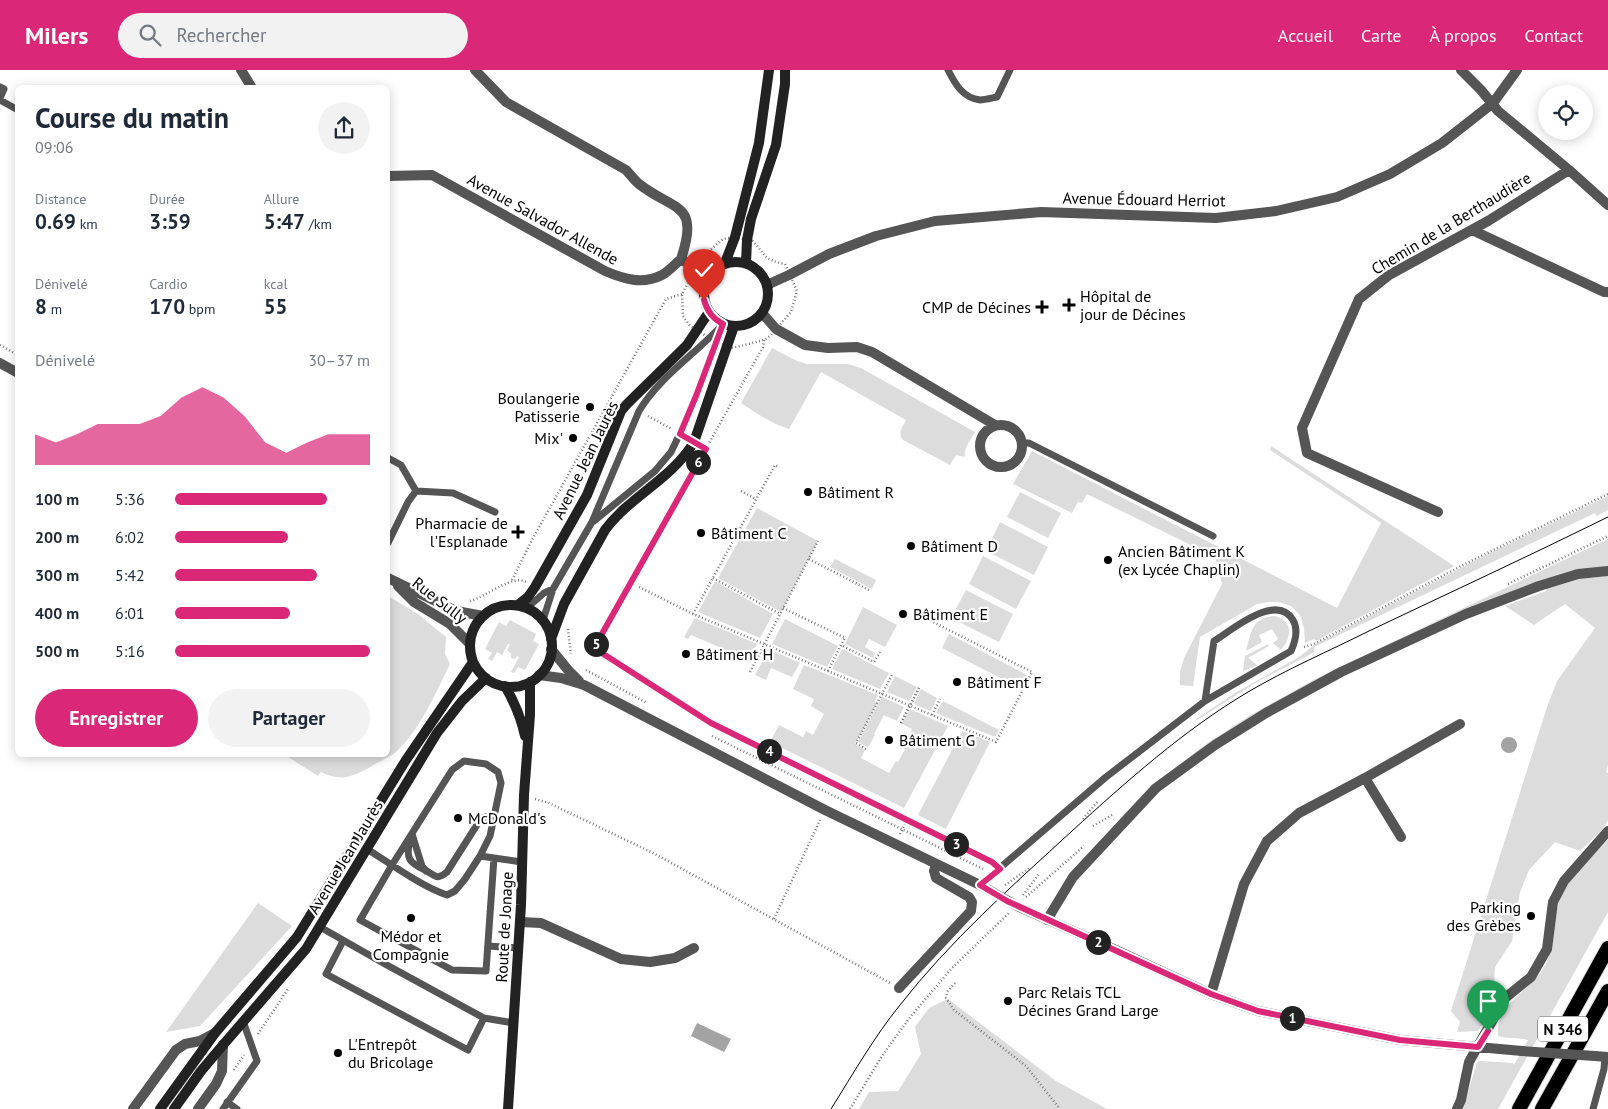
<!DOCTYPE html>
<html lang="fr">
<meta charset="utf-8">
<style>
body{margin:0;font-family:"PT Sans",sans-serif;background:#f2f2f3;color:#1f2937;height:100vh;display:flex;flex-direction:column;font-size:19px;white-space:nowrap}
*{box-sizing:border-box;margin:0}
p{font-size:16px;color:#747a83}
.icon{flex:none;width:28px;height:28px;fill:none;stroke:currentColor;stroke-width:2;stroke-linecap:round;stroke-linejoin:round}
.map{position:relative;flex:1;overflow:hidden}
.panel{position:absolute;left:15px;top:15px;width:375px;height:672px;display:flex;flex-direction:column;background:#fff;border-radius:8px;box-shadow:0 2px 12px #0003}
.panel>*{flex:none}
.tools{position:absolute;left:1538px;top:15px;display:grid;gap:10px}
.tools a{display:grid;place-items:center;width:55px;height:55px;border-radius:50%;background:#fff;box-shadow:0 2px 12px #0003;font-size:25px}
.pin{position:absolute;display:grid;place-items:center;width:42px;height:42px;color:#fff;margin:-51px -21px;border-radius:50% 50% 50% 0;rotate:-45deg;box-shadow:0 0 5px #0007}
.pin .icon{rotate:45deg}
.km{position:absolute;width:25px;height:25px;margin:-12px;border-radius:50%;background:#222;color:#fff;font-size:14px;line-height:25px;text-align:center}
.round{display:grid;place-items:center;flex:none;width:52px;height:52px;border-radius:26px;background:#f2f2f3}
.overview{display:flex;align-items:center;justify-content:space-between;height:85px;padding:0 20px}
h1{font-size:28px;font-weight:600;line-height:38px}
.stats{display:grid;grid-template-columns:repeat(3,1fr);gap:8px;height:85px;padding:5px 20px}
.stats div{display:grid;align-content:center}
.stats b{font-size:21px;font-weight:600}
.stats small{font-size:14px;font-weight:400}
.stats p{font-size:14px}
.chart{height:140px;padding:10px 20px}
.chart p{display:flex;justify-content:space-between}
.chart svg{width:100%;height:90px;margin-top:5px;fill:#db2777;opacity:.7}
.primary-button{display:flex;gap:10px;margin-top:auto;padding:10px 20px}
.primary-button a{flex:1;height:58px;border-radius:30px;background:#db2777;color:#fff;font-size:20px;font-weight:600;line-height:58px;text-align:center}
.primary-button a+a{background:#f2f2f3;color:#1f2937}
ul{padding:0 20px;list-style:none;font-size:16px}
li{display:grid;grid-template-columns:80px 60px 1fr;align-items:center;height:38px}
li i{height:12px;border-radius:6px;background:#db2777}
header{display:flex;align-items:center;gap:30px;box-sizing:border-box;height:70px;padding:0 25px;background:#db2777;color:#fff}
header strong{font-size:24px}
nav{display:flex;gap:28px;margin-inline-start:auto;font-size:18px}
.search{width:350px;height:45px;background:#f2f2f3;display:flex;align-items:center;gap:12px;box-sizing:border-box;padding:0 18px;border-radius:28px;color:#747a83;font-size:19px}
.map>svg:first-child{display:block}
.green{fill:#dcdcdc}
.water{fill:#a3a3a3}
.lines{fill:none;stroke-linecap:round;stroke-linejoin:round}
.trunk-casing{stroke:#dbdbdb;stroke-width:16}
.path{stroke:#777;stroke-width:2.5;stroke-dasharray:1 2.5;stroke-linecap:butt}
.service{stroke:#555;stroke-width:7}
.minor{stroke:#555;stroke-width:10}
.secondary{stroke:#222;stroke-width:10}
.trunk{stroke:#000;stroke-width:14}
.tram{stroke:#000;stroke-width:1}
.path-bridge{stroke:#777;stroke-width:2.5;stroke-dasharray:1 2.5;stroke-linecap:butt}
.minor-bridge{stroke:#555;stroke-width:10}
.route-casing{stroke:#fff;stroke-width:10}
.route{stroke:#db2777;stroke-width:6}
.poi-dot{fill:#000;stroke:#fff;stroke-width:2}
.labels{text-anchor:middle;dominant-baseline:central;stroke-width:4.5;stroke-linejoin:round;paint-order:stroke}
.shield{fill:#fff;stroke:#4c4c4c;stroke-width:1}
.shield-label{font-size:15px;font-weight:bold;fill:#000}
.street-label{font-size:16px;fill:#000;stroke:#fff}
.poi-label{font-size:16px;fill:#000;stroke:#fff;text-anchor:start}
</style>
<header>
<strong>Milers</strong>
<div class="search"><svg class="icon" aria-label="search" viewBox="0 0 24 24"><circle cx="10" cy="10" r="6"/><path d="M15 15l6 6"/></svg>Rechercher</div>
<nav><a>Accueil</a><a>Carte</a><a>À propos</a><a>Contact</a></nav>
</header>
<div class="map">
<svg width="1608" height="1039" viewBox="0 0 1608 1039">
<rect width="100%" height="100%" fill="#fff"/>
<path class="green" d="M772,278L797,291L807,294H848L861,298L975,362C971,369 963,379 965,387L956,385L950,395L903,370C897,362 903,357 906,350L821,302L789,359C772,354 756,343 741,333Z
M1271,376L1454,496L1316,571L1314,569L1305,573L1304,558L1300,545L1291,536L1279,532H1269L1257,534L1200,567L1193,616L1180,615V602L1184,588L1222,514L1215,487L1087,424L1082,433L1078,432L1072,443L1013,414L1032,381L1337,538L1381,453L1270,380Z
M1020,422L1061,443L1048,468L1007,447Z
M1608,426V440L1597,446L1595,443L1314,577L1315,582L1257,612L1197,650L1196,649L1235,623L1299,587L1314,575L1476,490Z
M757,438L818,471L781,542L718,508Z
M1000,452L1048,477L1034,505L986,481Z
M1608,469V695L1606,703H1608V750L1602,760L1580,781L1555,772L1529,800L1520,822L1512,871L1495,897L1494,913L1502,924C1493,935 1487,949 1478,961L1457,962L1460,952L1451,941L1547,637L1557,611L1595,558L1565,534L1534,555L1505,536L1546,521V510L1357,592L1153,715L1206,674L1249,646L1317,608Z
M983,486L1031,511L1016,539L969,514Z
M835,489L876,510L872,519L830,497Z
M715,511L773,544L760,568L698,542Z
M966,520L1013,544L999,572L951,548Z
M388,526L418,544L446,567L445,584L450,594C436,622 421,658 398,680C391,687 380,691 372,696C353,707 341,712 321,702L318,706L285,685H388Z
M863,537L897,555L885,577L869,569L865,577L875,583L873,588L845,574Z
M1274,546C1294,550 1292,568 1281,580L1273,573L1278,569L1272,559L1259,565L1262,572L1246,581C1251,562 1252,548 1274,546Z
M695,548L757,574L749,590L691,565L688,569L684,567Z
M785,549L838,576L827,597L772,574Z
M510,550L536,564L533,571L539,574L525,600L518,597L514,603L511,602L519,587L517,586L515,589L511,588V583L507,581L510,574H508L502,585L497,582L492,591L488,589L492,583L485,579L499,552L506,556Z
M949,564L1027,605L1020,618L942,578Z
M1268,574L1269,576L1248,588L1256,594V596L1243,601L1245,586Z
M769,579L800,593L792,607L771,598L766,610L755,605Z
M842,579L889,603L880,619L832,599Z
M804,595L878,625L875,632L877,634L855,674L865,680L861,688L889,703L896,691L898,692L905,679L902,678L912,659L902,654L910,639L948,656L904,738L770,672L779,655L803,667L806,661L813,665L824,644L811,636L814,629L793,619Z
M895,606L917,617L909,631L887,622Z
M921,619L937,628L931,641L914,634Z
M882,627L904,637L897,651L884,645L874,664L875,665L869,676L867,677L858,672Z
M943,631L999,660L995,667L936,643Z
M962,661L990,672L946,759L918,745Z
M1608,769V842L1498,1039H1463L1477,992L1481,991L1513,993L1514,995L1528,970C1518,967 1507,969 1498,966C1495,935 1529,921 1543,899C1556,879 1552,853 1559,832C1568,807 1590,788 1608,769Z
M258,833L292,856L200,956L166,962Z
M948,929L1056,1011L1107,1039H859L869,1022L898,1021L921,984L915,957L929,938Z"/>
<path class="water" d="M1501 675a8 8 0 1 1 16 0a8 8 0 1 1-16 0Z
M697,953L731,969L724,982L691,966Z"/>
<g class="lines">
<defs>
<path id="trunk" d="M1519,1039L1608,878
M1542,1039L1608,921"/>
</defs>
<use href="#trunk" class="trunk-casing"/>
<path class="path" d="M735,167L753,171C767,186 762,189 785,194L797,221L791,242L770,266L764,270L733,278L716,272L690,256L683,246L682,224L703,186L723,169Z
M764,270L763,277L594,578L711,653L993,793
M0,275L18,285
M648,346L672,359
M741,421L756,429
M809,489L871,521
M713,508L780,544
M512,510L532,470L666,229L682,224
M1508,514L1608,466
M639,517L693,544L996,672L1032,602L927,549
M470,531C486,527 512,504 526,512
M783,538L845,568L841,575
M693,544L775,395L779,397
M568,559L571,584
M1304,577L1314,574L1465,494L1608,424
M586,600L647,633
M828,601L841,575L874,592L880,582
M750,602L818,471
M932,645L940,629
M901,653L919,618
M712,666L983,799
M866,679L856,673L892,605
M535,729L549,733L655,784L890,913
M1083,749L1098,731
M1093,756L1112,745
M900,764L907,750
M1005,815L1031,797
M1023,825L1039,804
M1026,827L1084,776
M774,849L820,750
M955,913L947,922L946,928L954,940L1026,996L1060,1039
M258,964L288,919
M234,1000L244,985
M850,1039L882,986L911,946L952,898L1009,843"/>
<path class="service" d="M948,0C955,14 963,28 980,30C985,30 992,28 997,27L1010,0
M0,17L4,19L0,28
M0,30L18,40
M1022,373H1029L1213,466
M388,388L401,395L416,421
M594,451L655,401L671,382L687,349L721,259
M388,473L408,432L416,421L453,423L495,442
M527,538L544,523L553,519
M543,550L553,519L592,452L639,341C660,306 696,284 723,254
M412,764L422,796L426,801
M410,771C405,789 410,793 425,800C435,805 436,811 447,802L480,750L485,747H495
M367,779C391,794 421,816 447,825L455,821L465,809L480,786L490,766L501,713L498,702L486,694L464,691L452,700L392,795L360,850L452,900L486,901L494,788
M480,786L522,792
M980,815L1106,707L1205,631L1291,581C1295,572 1299,560 1293,550C1276,522 1232,560 1214,571L1205,631
M320,857L385,894L484,948L514,953
M343,871L326,904L468,980L484,948
M488,876L519,878
M227,1032L237,1039
M223,1039L257,991L243,951
M1593,1039L1604,999L1605,987"/>
<path class="minor" d="M241,0L252,18
M475,0L506,32L626,100C630,104 634,110 639,114C675,142 700,132 681,189
M1461,0L1481,20L1498,41L1569,100L1608,135
M388,106L432,105L605,201C624,209 642,215 662,205C669,201 675,194 681,189L709,206
M1472,160L1604,222H1608
M767,215L789,205L829,184L876,166L935,151L1041,142L1216,148L1276,141L1337,127L1390,104L1442,73L1493,33L1517,0
M762,243L776,259L805,275L828,278L857,277L872,282L995,355
M0,293L18,303
M980 376a21 21 0 1 1 42 0a21 21 0 1 1-42 0Z
M1438,442L1307,383L1302,358L1359,229L1389,205L1488,151L1569,100
M388,508L456,541L483,546
M398,516L414,532L450,554L470,574
M551,579L568,600L579,611
M539,605L561,608L584,615L825,740L980,815L1017,836L1116,880L1211,924L1258,941L1400,970L1522,981
M1365,708L1401,767
M1047,850L1073,807L1156,718L1215,675L1266,643L1341,602L1466,544L1539,516L1578,504L1608,501
M520,852L541,853L621,889L650,892L675,888L694,878
M899,918L971,841L972,832L969,827L936,808L934,801L936,795
M1211,924L1244,814L1267,771L1299,743L1365,708L1460,654
M1595,986L1608,987
M133,1039L176,980L185,974L200,971L215,963
M198,1039L216,1014L222,1001L223,975
M1457,1039L1461,1030L1469,992L1505,928L1531,907L1547,879L1553,832L1564,811L1608,761"/>
<path class="secondary" d="M704 224a32 32 0 1 1 64 0a32 32 0 1 1-64 0Z
M725,193L735,167L759,73L769,0
M746,193L747,170L751,149L776,75L785,14V0
M518,535L528,527L535,517L587,425L621,341L627,334L687,275L709,242
M470 576a41 41 0 1 1 82 0a41 41 0 1 1-82 0Z
M551,569L564,534L605,460C630,426 672,409 694,372L734,256
M505,616C515,633 521,647 525,666
M160,1039L215,963L297,867L406,690L473,592
M174,1039L201,1001L223,975L306,879L437,663L462,631L486,608
M508,1039L521,835L524,725L530,645V612"/>
<use href="#trunk" class="trunk"/>
<path class="tram" d="M831,1039C853,1004 874,967 900,935C950,871 1012,816 1072,761C1127,711 1184,660 1248,622C1287,599 1329,581 1369,561C1449,523 1529,486 1608,447"/>
<path class="path-bridge" d="M901,653L919,618"/>
<path class="minor-bridge" d="M1522,981L1595,986"/>
</g>
<g class="lines">
<defs>
<path id="route" d="M704,230C707,241 713,249 723,254L696,326L680,364L706,379L594,578L711,653L992,792L1000,799L980,815L1007,831L1211,924L1258,941L1400,970L1478,977L1488,961"/>
</defs>
<use href="#route" class="route-casing"/>
<use href="#route" class="route"/>
</g>
<g class="poi-dot">
<path d="M1066.5 227.5h5v5h5v5h-5v5h-5v-5h-5v-5h5z"/>
<path d="M1039.5 229.5h5v5h5v5h-5v5h-5v-5h-5v-5h5z"/>
<circle cx="590" cy="337" r="5"/>
<circle cx="573" cy="368" r="5"/>
<circle cx="808" cy="422" r="5"/>
<path d="M515.5 454.5h5v5h5v5h-5v5h-5v-5h-5v-5h5z"/>
<circle cx="701" cy="463" r="5"/>
<circle cx="911" cy="476" r="5"/>
<circle cx="1108" cy="490" r="5"/>
<circle cx="903" cy="544" r="5"/>
<circle cx="686" cy="584" r="5"/>
<circle cx="957" cy="612" r="5"/>
<circle cx="889" cy="670" r="5"/>
<circle cx="458" cy="748" r="5"/>
<circle cx="1531" cy="846" r="5"/>
<circle cx="411" cy="848" r="5"/>
<circle cx="1008" cy="931" r="5"/>
<circle cx="338" cy="983" r="5"/>
</g>
<g class="labels">
<rect class="shield" x="1538" y="946.5" width="50" height="25" rx="4"/>
<g class="shield-label">
<text x="1563" y="959">N 346</text>
</g>
<g class="street-label">
<text transform="translate(1144 129) rotate(1)">Avenue Édouard Herriot</text>
<text transform="translate(543 149) rotate(29)">Avenue Salvador Allende</text>
<text transform="translate(1451 153) rotate(-31)">Chemin de la Berthaudière</text>
<text transform="translate(585 390) rotate(-64)">Avenue Jean Jaurès</text>
<text transform="translate(440 530) rotate(38)">Rue Sully</text>
<text transform="translate(345 787) rotate(-59)">Avenue Jean Jaurès</text>
<text transform="translate(504 857) rotate(-87)">Route de Jonage</text>
</g>
<g class="poi-label">
<text x="1080" y="226">Hôpital de<tspan x="1080" dy="18">jour de Décines</tspan></text>
<text x="1031" y="237" text-anchor="end">CMP de Décines</text>
<text x="580" y="328" text-anchor="end">Boulangerie<tspan x="580" dy="18">Patisserie</tspan></text>
<text x="563" y="368" text-anchor="end">Mix'</text>
<text x="818" y="422">Bâtiment R</text>
<text x="508" y="453" text-anchor="end">Pharmacie de<tspan x="508" dy="18">l'Esplanade</tspan></text>
<text x="711" y="463">Bâtiment C</text>
<text x="921" y="476">Bâtiment D</text>
<text x="1118" y="481">Ancien Bâtiment K<tspan x="1118" dy="18">(ex Lycée Chaplin)</tspan></text>
<text x="913" y="544">Bâtiment E</text>
<text x="696" y="584">Bâtiment H</text>
<text x="967" y="612">Bâtiment F</text>
<text x="899" y="670">Bâtiment G</text>
<text x="468" y="748">McDonald's</text>
<text x="1521" y="837" text-anchor="end">Parking<tspan x="1521" dy="18">des Grèbes</tspan></text>
<text x="411" y="866" text-anchor="middle">Médor et<tspan x="411" dy="18">Compagnie</tspan></text>
<text x="1018" y="922">Parc Relais TCL<tspan x="1018" dy="18">Décines Grand Large</tspan></text>
<text x="348" y="974">L'Entrepôt<tspan x="348" dy="18">du Bricolage</tspan></text>
</g>
</g>
</svg>
<div class="tools">
<a><svg class="icon" aria-label="locate" viewBox="0 0 24 24"><circle cx="12" cy="12" r="6"/><path d="M12 2v4M12 18v4M2 12h4M18 12h4"/></svg></a>
</div>
<div class="pin" style="left:1488px;top:961px;background:#1e9e55"><svg class="icon" aria-label="arrive" viewBox="0 0 24 24"><path d="M6 21V4h12l-3 4 3 4H6"/></svg></div>
<div class="pin" style="left:704px;top:230px;background:#d93025"><svg class="icon" aria-label="check" viewBox="0 0 24 24"><path d="M5 12l5 5 9-10"/></svg></div>
<b class="km" style="left:1292px;top:948px">1</b>
<b class="km" style="left:1098px;top:872px">2</b>
<b class="km" style="left:956px;top:774px">3</b>
<b class="km" style="left:769px;top:681px">4</b>
<b class="km" style="left:596px;top:574px">5</b>
<b class="km" style="left:698px;top:392px">6</b>
<section class="panel">
<div class="overview"><div><h1>Course du matin</h1><p>09:06</p></div><a class="round"><svg class="icon" aria-label="share" viewBox="0 0 24 24"><path d="M12 15V3M7 8l5-5 5 5M5 13v7h14v-7"/></svg></a></div>
<div class="stats">
<div><p>Distance</p><b>0.69<small> km</small></b></div>
<div><p>Durée</p><b>3:59</b></div>
<div><p>Allure</p><b>5:47<small> /km</small></b></div>
</div>
<div class="stats">
<div><p>Dénivelé</p><b>8<small> m</small></b></div>
<div><p>Cardio</p><b>170<small> bpm</small></b></div>
<div><p>kcal</p><b>55</b></div>
</div>
<div class="chart"><p><span>Dénivelé</span>30–37 m</p>
<svg viewBox="0 0 160 44" preserveAspectRatio="none"><path d="M0 44V29L10 33L20 29L30 24L40 24L50 24L60 20L70 11L80 6L90 11L100 20L110 33L120 38L130 33L140 29L150 29L160 29V44z"/></svg>
</div>
<ul>
<li><b>100 m</b>5:36<i style="width:78%"></i></li>
<li><b>200 m</b>6:02<i style="width:58%"></i></li>
<li><b>300 m</b>5:42<i style="width:73%"></i></li>
<li><b>400 m</b>6:01<i style="width:59%"></i></li>
<li><b>500 m</b>5:16<i style="width:100%"></i></li>
</ul>
<div class="primary-button"><a>Enregistrer</a><a>Partager</a></div>
</section>
</div>
